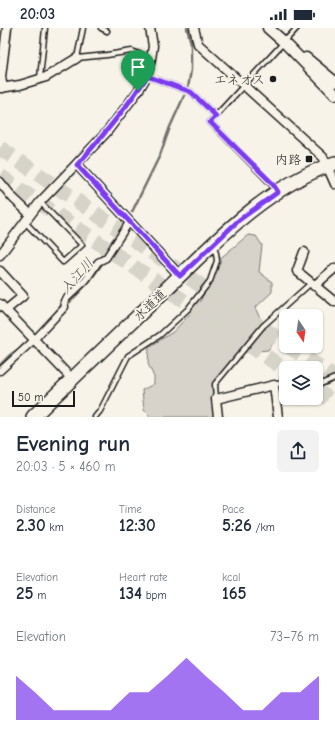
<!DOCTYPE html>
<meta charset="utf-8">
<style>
body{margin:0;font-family:"Comic Neue","Klee One",sans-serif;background:#f2f2f3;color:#1f2937;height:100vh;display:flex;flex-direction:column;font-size:15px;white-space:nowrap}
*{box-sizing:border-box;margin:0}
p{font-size:13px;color:#747a83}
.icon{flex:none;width:22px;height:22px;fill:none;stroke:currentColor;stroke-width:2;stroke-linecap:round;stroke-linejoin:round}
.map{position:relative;height:389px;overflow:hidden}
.sheet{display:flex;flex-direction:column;background:#fff;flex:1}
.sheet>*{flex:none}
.needle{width:26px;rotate:167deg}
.controls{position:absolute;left:279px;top:281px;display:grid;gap:8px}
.controls a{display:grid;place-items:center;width:44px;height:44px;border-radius:6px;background:#fff;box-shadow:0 1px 3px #0004;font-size:20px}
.scale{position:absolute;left:12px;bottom:10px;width:63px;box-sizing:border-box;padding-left:4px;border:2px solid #1c1c1c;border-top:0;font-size:11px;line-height:14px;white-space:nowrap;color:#1c1c1c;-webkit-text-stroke:3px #f7f3e8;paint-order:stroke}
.pin{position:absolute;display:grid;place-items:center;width:34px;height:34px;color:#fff;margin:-41px -17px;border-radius:50% 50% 50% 0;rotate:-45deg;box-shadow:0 0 4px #0007}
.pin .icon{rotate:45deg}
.round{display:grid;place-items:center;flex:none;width:42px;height:42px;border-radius:6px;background:#f2f2f3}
.summary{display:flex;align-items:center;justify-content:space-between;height:68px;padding:0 16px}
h1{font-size:22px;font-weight:700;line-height:30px}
.figures{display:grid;grid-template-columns:repeat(3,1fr);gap:6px;height:68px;padding:4px 16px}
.figures div{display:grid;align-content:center}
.figures b{font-size:17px;font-weight:700}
.figures small{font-size:11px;font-weight:400}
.figures p{font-size:11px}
.chart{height:112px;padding:8px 16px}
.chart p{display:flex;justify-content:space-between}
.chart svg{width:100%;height:72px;margin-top:4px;fill:#7c3aed;opacity:.7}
.status{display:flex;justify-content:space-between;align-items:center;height:28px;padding:0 20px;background:#fff;direction:ltr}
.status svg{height:11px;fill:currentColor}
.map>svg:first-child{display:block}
.green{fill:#d7d3cb;stroke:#7a7874}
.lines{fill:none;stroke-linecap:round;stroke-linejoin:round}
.stream{stroke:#72716c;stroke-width:2.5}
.motorway-tunnel{stroke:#d6d3c9;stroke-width:15;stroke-dasharray:15 8;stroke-linecap:butt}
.service-casing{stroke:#1c1c1c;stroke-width:7}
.pedestrian-casing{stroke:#1c1c1c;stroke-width:9}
.minor-casing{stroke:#1c1c1c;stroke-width:11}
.tertiary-casing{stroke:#1c1c1c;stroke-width:13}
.primary-casing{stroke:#1c1c1c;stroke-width:16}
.service{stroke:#f7f3e8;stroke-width:4}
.pedestrian{stroke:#f7f3e8;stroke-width:6}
.minor{stroke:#f7f3e8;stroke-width:8}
.tertiary{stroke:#f7f3e8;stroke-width:10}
.primary{stroke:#f7f3e8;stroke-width:13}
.route-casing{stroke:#fff;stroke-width:8}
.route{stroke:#7c3aed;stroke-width:5}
.poi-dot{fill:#1c1c1c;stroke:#f7f3e8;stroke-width:1.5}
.labels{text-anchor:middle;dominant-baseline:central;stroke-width:4;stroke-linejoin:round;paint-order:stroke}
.poi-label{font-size:13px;fill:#1c1c1c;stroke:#f7f3e8;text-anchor:end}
.street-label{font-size:13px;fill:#1c1c1c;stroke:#f7f3e8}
.water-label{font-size:14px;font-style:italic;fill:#565452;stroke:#f7f3e8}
</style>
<div class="status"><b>20:03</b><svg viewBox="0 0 49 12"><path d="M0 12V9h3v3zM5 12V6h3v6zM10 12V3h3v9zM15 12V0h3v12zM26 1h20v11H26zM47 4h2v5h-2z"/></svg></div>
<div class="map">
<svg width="335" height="389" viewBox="0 0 335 389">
<rect width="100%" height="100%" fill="#f7f3e8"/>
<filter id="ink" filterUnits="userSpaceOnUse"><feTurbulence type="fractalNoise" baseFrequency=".025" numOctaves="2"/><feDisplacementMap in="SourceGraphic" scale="8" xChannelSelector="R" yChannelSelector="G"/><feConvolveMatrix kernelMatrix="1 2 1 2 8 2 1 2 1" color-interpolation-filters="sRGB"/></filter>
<g filter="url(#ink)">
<path class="green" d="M248,207L256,208L262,217L259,244L272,254V264L255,280L273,315L268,322L246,324L232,331L212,358L215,389H151L144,382L142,362L154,356V349L148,336L149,319L173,304L199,276L213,246L217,233Z"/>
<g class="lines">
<path class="stream" d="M187,0L191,15V42L188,60
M132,184L160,127L170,99L184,68
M48,293L61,278L70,274L89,254L102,236V227L123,198
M0,337L10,327L25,316"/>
<path class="motorway-tunnel" d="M0,120L286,316
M0,148L286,342
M288,318L335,349
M316,362L335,375"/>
<defs>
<path id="service" d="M83,0L77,30L107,27L132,23L141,27
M101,0L107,3
M147,48L191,64L216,88
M40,50L45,0
M277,162L210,94L297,0
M25,194L63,234L82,217L40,174
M274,357L286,354
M316,358L335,350
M216,371L215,356L263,298L311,255
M95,389L100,383L128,328L160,307L188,281L210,253L217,233L216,225L213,219"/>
<path id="pedestrian" d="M0,343L34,312L65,279L64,273L86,252L98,234L106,230L130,193"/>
<path id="minor" d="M194,0L198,16L323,129L335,156
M0,60L20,57L46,49L77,30
M3,60L1,49L7,0
M77,137L180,248
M0,154L13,170L30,186
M304,224L297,243L335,274
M0,227L40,174L106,105L138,63L147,48L151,31L153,18L150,0
M0,243L23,268L6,282
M314,258L335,240
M0,276L72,351
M218,389L216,371L274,357L278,389"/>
<path id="tertiary" d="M268,0L284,14L335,66
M306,30L335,54"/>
<path id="primary" d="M33,389C74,349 116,309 158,269C210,219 264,159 335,135"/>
</defs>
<use href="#service" class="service-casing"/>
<use href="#pedestrian" class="pedestrian-casing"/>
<use href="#minor" class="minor-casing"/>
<use href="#tertiary" class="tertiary-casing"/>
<use href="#primary" class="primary-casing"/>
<use href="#service" class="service"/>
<use href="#pedestrian" class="pedestrian"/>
<use href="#minor" class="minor"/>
<use href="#tertiary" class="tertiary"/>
<use href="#primary" class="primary"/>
</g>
</g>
<g class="lines" filter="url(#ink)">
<defs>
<path id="route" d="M147,48L191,64L216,88L210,94L272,155L278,164L239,192L180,248L77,137C102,109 127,80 147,48Z"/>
</defs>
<use href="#route" class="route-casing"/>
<use href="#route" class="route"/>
</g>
<g class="poi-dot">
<circle cx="273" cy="51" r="4"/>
<rect x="305" y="127" width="8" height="8" rx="2"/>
</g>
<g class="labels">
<g class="poi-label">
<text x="265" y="51">エネオス</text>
<text x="301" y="131">内路</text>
</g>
<g class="street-label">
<text transform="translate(150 277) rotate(-44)">水道道</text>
</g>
<g class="water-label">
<text transform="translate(77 248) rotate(-49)">入江川</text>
</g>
</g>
</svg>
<div class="controls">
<a><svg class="needle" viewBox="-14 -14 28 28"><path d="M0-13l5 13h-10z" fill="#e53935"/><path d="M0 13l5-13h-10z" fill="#747a83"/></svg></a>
<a><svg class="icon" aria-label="layers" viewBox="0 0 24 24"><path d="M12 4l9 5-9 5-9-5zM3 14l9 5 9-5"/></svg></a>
</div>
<div class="scale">50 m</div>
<div class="pin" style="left:138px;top:63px;background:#1e9e55"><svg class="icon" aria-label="arrive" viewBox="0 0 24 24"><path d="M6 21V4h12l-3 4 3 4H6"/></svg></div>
</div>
<section class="sheet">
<div class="summary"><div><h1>Evening run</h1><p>20:03 · 5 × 460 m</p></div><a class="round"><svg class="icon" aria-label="share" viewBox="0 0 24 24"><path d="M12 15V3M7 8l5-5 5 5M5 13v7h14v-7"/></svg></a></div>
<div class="figures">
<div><p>Distance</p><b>2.30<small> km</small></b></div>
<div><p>Time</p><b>12:30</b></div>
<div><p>Pace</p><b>5:26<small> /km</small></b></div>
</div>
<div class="figures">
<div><p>Elevation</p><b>25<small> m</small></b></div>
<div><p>Heart rate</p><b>134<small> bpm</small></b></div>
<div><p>kcal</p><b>165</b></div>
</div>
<div class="chart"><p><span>Elevation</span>73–76 m</p>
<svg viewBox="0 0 160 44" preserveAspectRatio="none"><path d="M0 44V17L10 27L20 38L30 38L40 38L50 38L60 27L70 27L80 17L90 6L100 17L110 27L120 38L130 38L140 27L150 27L160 17V44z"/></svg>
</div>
</section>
